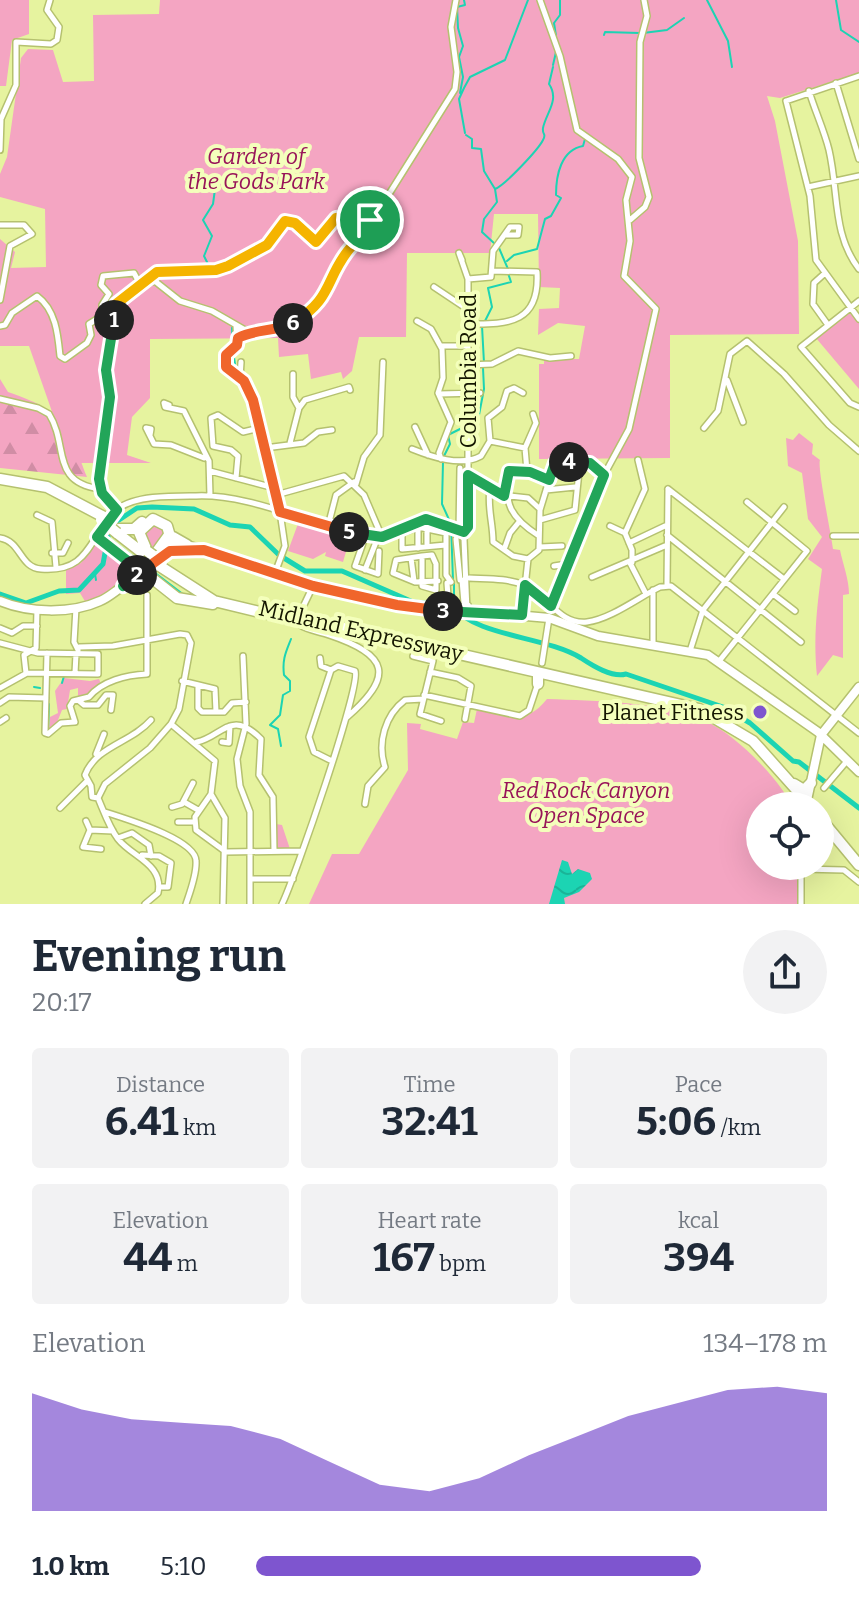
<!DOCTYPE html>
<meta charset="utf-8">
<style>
body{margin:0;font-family:Bitter,serif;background:#f2f2f3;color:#1f2937;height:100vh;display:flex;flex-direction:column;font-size:30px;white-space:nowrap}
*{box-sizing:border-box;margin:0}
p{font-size:26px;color:#747a83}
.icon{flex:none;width:44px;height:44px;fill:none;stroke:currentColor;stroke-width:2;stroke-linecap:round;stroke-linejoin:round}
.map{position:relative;height:904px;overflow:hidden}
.drawer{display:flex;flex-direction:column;background:#fff;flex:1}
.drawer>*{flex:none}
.tools{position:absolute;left:746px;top:792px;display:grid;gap:16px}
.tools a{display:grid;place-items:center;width:88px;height:88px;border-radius:50%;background:#fff;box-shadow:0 8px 32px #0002;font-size:40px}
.pin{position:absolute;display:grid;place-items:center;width:68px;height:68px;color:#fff;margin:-34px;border:4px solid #fff;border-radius:50%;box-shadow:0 2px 8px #0007}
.km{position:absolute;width:40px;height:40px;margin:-20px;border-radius:50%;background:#222;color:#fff;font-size:22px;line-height:40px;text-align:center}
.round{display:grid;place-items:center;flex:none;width:84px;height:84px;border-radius:42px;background:#f2f2f3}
.headline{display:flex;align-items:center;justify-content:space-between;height:136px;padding:0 32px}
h1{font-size:44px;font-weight:700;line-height:60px}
.metrics{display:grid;grid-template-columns:repeat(3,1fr);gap:12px;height:136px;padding:8px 32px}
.metrics div{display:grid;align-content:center;border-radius:8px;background:#f2f2f3;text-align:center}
.metrics b{font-size:40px;font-weight:700}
.metrics small{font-size:22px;font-weight:400}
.metrics p{font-size:22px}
.chart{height:224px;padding:16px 32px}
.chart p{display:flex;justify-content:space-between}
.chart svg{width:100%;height:144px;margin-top:8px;fill:#7e55cf;opacity:.7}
ul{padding:0 32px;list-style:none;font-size:26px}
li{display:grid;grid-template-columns:128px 96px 1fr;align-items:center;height:60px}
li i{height:20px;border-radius:10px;background:#7e55cf}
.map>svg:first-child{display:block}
.green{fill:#f4a5c2}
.forest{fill:url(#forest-firs)}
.water{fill:url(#water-waves)}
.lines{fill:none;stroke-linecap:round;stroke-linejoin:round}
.stream{stroke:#1cd4b3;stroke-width:2}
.river{stroke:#1cd4b3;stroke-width:5}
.minor-casing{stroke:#b5c16f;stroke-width:8}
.major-casing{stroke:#b5c16f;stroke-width:11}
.highway-casing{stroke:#b5c16f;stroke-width:13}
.minor{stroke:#fff;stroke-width:5}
.major{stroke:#fff;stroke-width:8}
.highway{stroke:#fff;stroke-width:10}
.highway-bridge-casing{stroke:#b5c16f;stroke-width:13;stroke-linecap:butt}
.highway-bridge{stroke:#fff;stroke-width:10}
.split-1-casing{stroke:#fff;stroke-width:16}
.split-2-casing{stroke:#fff;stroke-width:16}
.split-3-casing{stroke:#fff;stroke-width:16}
.split-4-casing{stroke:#fff;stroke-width:16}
.split-5-casing{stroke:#fff;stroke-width:16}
.split-6-casing{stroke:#fff;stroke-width:16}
.split-7-casing{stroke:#fff;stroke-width:16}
.split-1{stroke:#f5b400;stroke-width:10}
.split-2{stroke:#22a559;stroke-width:10}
.split-3{stroke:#f0652b;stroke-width:10}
.split-4{stroke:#22a559;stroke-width:10}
.split-5{stroke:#22a559;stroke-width:10}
.split-6{stroke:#f0652b;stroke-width:10}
.split-7{stroke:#f5b400;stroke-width:10}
.poi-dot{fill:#7e55cf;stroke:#f4ffbc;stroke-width:3}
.labels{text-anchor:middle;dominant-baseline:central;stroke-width:8;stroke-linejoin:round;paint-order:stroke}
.park-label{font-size:22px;font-style:italic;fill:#981459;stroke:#f4ffbc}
.street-label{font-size:22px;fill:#141600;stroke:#f4ffbc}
.poi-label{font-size:22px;fill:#141600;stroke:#f4ffbc;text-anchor:end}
</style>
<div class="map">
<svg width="859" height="904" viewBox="0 0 859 904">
<defs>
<pattern id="forest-firs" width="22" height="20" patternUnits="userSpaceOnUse" patternTransform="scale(2)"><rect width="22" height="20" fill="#f4a5c2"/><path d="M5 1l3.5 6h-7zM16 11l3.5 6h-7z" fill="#d08da5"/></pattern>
<pattern id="water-waves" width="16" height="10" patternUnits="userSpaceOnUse" patternTransform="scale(2)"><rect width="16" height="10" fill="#1cd4b3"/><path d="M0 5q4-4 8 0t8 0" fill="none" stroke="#19b598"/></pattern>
</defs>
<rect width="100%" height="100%" fill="#e6f39f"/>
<path class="green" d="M0,0H29V34L12,40L6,86H0Z
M160,0H859V73L780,98L767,96L775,121L798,241L799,334L670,335V458L539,459V364H544V359H579L585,326L558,323L538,335L539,309L559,308L560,288L539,287L538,214H494L490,253H407L406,337H359L352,371L343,379L341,372L311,379L308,354L279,357L278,338L150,339V398L132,417L127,455L151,463H70L29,346H0V239L15,252L11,268L46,267L45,209L0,197V174L7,157L21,58L28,49L53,50L63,82L94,81L93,15L159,14Z
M850,311L859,322V389L816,338Z
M799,433L813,444L812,454L820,460C817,467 831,533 833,549L840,550C843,565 849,579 849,594L843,595V658L833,655L817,676C813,639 817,606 822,569L808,559L822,537L808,519L802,473L788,466L786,438L793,440Z
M299,521L350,538L343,562L325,556L326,552L313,559L288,551Z
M146,523L166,528L161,548L152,549L140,531Z
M96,541L133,566V570L111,592L86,603L80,593L66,594V569L81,563Z
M64,678L90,681L99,679L101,684L90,695L78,698V688L70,690L67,709L62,710L54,730L49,731L50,717L58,713L55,691Z
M547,699C596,701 660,701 705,721C734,733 779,778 792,806H760V866H800L799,904H309L332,854H359L408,770L407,723L421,724L420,729L457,739L463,722L474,723L477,709C509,716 524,727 547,699Z
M276,824L282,825L290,849L276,848Z"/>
<path class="forest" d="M0,379L8,392C64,411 67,424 87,477L0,468Z"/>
<path class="water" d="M562,860L568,862L572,874L578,869L590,873L592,879L579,892L564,898L565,904H549Z"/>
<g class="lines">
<path class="stream" d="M707,0L728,41L732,67
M836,0L841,30L859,42
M643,33L667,30L684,18
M604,35L605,32L639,33
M556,36L554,23L560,15V0
M553,65L556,52
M460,93L463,77L459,57L463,46L458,28L457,7L465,5L464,0
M465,133L459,99L464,88L470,77L505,60L528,0
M466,135L472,139V148L481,149L484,171L495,189L497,202L484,219L482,232L495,244
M495,189C505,185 538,150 543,140C547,133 542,136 543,128C546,113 560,100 549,84L553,67
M499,248L508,269
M507,261L514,255L537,249L545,219L551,216L561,198L556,195C556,175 561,150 583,146L585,139
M210,268L204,256L212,236L203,220L213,204L215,189
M484,323L492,307L488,288L511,282L508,273
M482,326L484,363
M232,328L233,346
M233,351L235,364
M444,456L450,444L448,435L478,420L484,389L483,368
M443,462L442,504L451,524L453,580
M108,537L139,561
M150,569L184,595
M95,574L96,580
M454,605V583
M62,683L64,676
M34,687L40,688
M48,730L49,704
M281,746L278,729L270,725L280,715L283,695L290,691V681L284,675C282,659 286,652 291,639"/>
<path class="river" d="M0,594L26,603L59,591L79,590L103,564L109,531L116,522L137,508L152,507L194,509L230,525L250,527L279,555L305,571H342L413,602L452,606C477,637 545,636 581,658C593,666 612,678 626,674L723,707L750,723L793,761L799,762L859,808"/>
<defs>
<path id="minor" d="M540,0L560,56L577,130L618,159L632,177L626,200L630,241L624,276L656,309L629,429L604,475L551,606
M836,83L859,159
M809,91C815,111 824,130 829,150C839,193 832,234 859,269
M786,101L810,196L816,260L859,319
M786,101L859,76
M0,150L1,119L16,85V42L51,44L57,40L59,27L47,10L50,0
M808,187L859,176
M630,220L645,207L649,197L639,158L640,42L647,16L644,0
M0,225H24L32,234L10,246L0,300
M462,260L459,253L468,279V527L464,539L467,611
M824,274L814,283L813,304L828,325
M468,279L491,277L493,251L510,227H519L518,235H506
M145,280L156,282L180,301L212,311L245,330L277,329L302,317L322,299L345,255L362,236L376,210
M434,287L467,309
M859,301L801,347L850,403L859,407
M417,321L431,329L442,349L443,378L438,393L451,422L439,453L441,459
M468,324C510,325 540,322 537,272L492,271
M236,325L237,345L227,354L225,362L244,381L253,400L280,512L285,546L275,573
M0,326L5,325L12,313L37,296C56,310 58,335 60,356L65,359L87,343L91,335L89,324L102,316V305L109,294L101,285L103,276L134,273L140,284
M110,335L119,327L117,313
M441,346H468
M468,365L492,364L518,351L550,358L571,356
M293,374V397L299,408
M240,378L241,362
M727,380L743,422
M439,394L480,393
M0,399L38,408L49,414C69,446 50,482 100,489
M169,405L164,403L165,407L184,411L209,461L210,496
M415,427L428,455
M704,428L718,411L730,354L747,341L784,374L829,425L859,451
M150,435L151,429L146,428L154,444L171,445L204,458
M490,441L488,418L502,407L507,391L514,388L523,393
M290,443L299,408L305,400L349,387L350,390
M265,448L304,443L318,432L332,430
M412,449C432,457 461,467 481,456L490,441L525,448
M210,471L274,488
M527,471L525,448L536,423L533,414
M468,475L502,495L528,498L540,509
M236,478L238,456L231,450L213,446L211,418L218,415L243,432L260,428
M356,484L364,457L380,435L383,362
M490,488C487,508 493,522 493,542L513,556L528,559
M668,489L784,579
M546,490L575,487
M276,495L344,476L364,495L382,537
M117,510L102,493L99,479L110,397L106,370L116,304L157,272L216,270L228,266L267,245L285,221L293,222L316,242L336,218L365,215L384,202L455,89L457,72L451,27L456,0
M37,515L52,522L56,567
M540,520L575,510L580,462
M328,526L336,495L354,482
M610,526L625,533
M418,527L446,533V575L451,582
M418,527L402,533V549L446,545
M418,528V548
M427,529V546
M459,531L460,468
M625,533L645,489L638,460
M625,533L632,550V562
M667,535L801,642
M539,536C511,518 503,504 509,471L530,472L549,480
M833,536H859
M97,537L138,567
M0,538C21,541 20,568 41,569C92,573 88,535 118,509C135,495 175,496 196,496C240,494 290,515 333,527C346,531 361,538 374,538C394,537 407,522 426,519L455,528L464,539
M456,539L460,580
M363,543L355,566L378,574L379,551
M629,543L667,525
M505,547L510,533L519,522
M540,547L562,546
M52,553H63L68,543
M432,555L436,564V590L422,586V556Z
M422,556L396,560L393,573L415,582L438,581
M411,558L414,581
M630,563L646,594
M554,566L567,564
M365,570L378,537
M592,577L667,545
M469,578C487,579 507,578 524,585C548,594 558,625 587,622C611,619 639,597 660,587L671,586L859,733
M462,580L464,603L468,605
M447,583L448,596
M667,585L668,489
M313,586L302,609L300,625C309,631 319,631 329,635C389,655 395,676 346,718
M653,590V645
M773,594L795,611
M76,608L74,642L78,650
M522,615L528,559L539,550L540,510L554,464L588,462L604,475
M0,628L12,633L23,626H37
M0,643L38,653L98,654V674L27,673L0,688
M79,647L113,646L180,634L187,635L191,643L179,709L171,724L150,748L105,784L98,798
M690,651L703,610L784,507
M47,653L45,733L48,734L61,723L75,722L70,706L73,701L89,697C102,681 126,675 147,674V595
M243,656L246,724L237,759L240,786L250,812V904
M413,656L433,661L420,714L441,721
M320,658L321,666L331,670
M720,660L807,551L747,502
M542,663L549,618
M430,672L458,678L471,686L465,719
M26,673L24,655L36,648L37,609
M75,673L76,654
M182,681L215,689L216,712
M198,685V708L202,712H224L232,703L246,702
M424,695L520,716L529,710L537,686
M78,700L84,705H98L106,695H113L111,710
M0,703L9,697L46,698
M0,722L6,718
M171,724L215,761L211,794L195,817L196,830L226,852L301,851
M197,742C222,737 231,708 261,739L259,775L273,797L274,851
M222,742L229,743L230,726
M96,754L104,734
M824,788L847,761
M211,794L225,818L223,904
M184,802L198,810
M365,804L368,786L385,767C377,743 385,715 405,700L423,699
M172,807L182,804L193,783
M60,808L87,781
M105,812C123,818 196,839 196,861C197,874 190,892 186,904
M86,821L90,830
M178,822H194
M90,830L83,847L101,849
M90,830L113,831
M118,838L132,833L149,845L151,856
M142,855L159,856L171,863L168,887H159
M801,869L844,870L859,882
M250,879H293
M145,904L158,893C164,864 132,857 118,839C109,827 104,812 98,798L92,797L91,786L85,775C96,746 131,743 151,720
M282,904C294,880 362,684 355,671L338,666L331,670L309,737L314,752L332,761
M801,904V867"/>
<path id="major" d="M123,586L156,553L187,545L294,580L391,604L549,618L598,636L708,655L818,732L859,772
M0,601C28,613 72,614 100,601C110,597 117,589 127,584
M806,805L821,735L859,687"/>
<path id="highway" d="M0,479L47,487L104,517
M119,529H134L142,522
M117,533L144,554
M173,537L187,545
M147,551L139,532L153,519L167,526L174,550
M156,553L169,535
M158,565L214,601L293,620
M139,568L177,598L213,604
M306,619L699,709L753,741L811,806
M538,684V675
M794,784L804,790L811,783
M820,818L859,865"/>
</defs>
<use href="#minor" class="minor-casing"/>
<use href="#major" class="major-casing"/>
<use href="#highway" class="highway-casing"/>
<use href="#minor" class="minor"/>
<use href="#major" class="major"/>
<use href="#highway" class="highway"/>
<defs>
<path id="highway-bridge" d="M101,520L117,533
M147,551L162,562
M293,620L305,623"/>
</defs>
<use href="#highway-bridge" class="highway-bridge-casing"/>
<use href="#highway-bridge" class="highway-bridge"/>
</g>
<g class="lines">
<defs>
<path id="split-1" d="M114,320L116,304L157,272L216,270L228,266L267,245L285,221L295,223L316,242L336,218L365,215L370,220"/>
<path id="split-2" d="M114,320L106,370L110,397L99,479L102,493L117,510L97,537L134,566V572L123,586L137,575"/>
<path id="split-3" d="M137,575L170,551L204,550L313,586L397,605L443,611"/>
<path id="split-4" d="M443,611L522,615L525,585L551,606L604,475L590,463L569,462"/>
<path id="split-5" d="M349,532L382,537L426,519L464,532L468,527V475L504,496L509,471L530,472L549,480L555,463L569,462"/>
<path id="split-6" d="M293,323C274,332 254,329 238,338L237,345L226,355V367L244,381L253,400L280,512L349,532"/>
<path id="split-7" d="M293,323C332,299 325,281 347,252C356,240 365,234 370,220"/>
</defs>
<use href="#split-1" class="split-1-casing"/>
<use href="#split-2" class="split-2-casing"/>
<use href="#split-3" class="split-3-casing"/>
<use href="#split-4" class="split-4-casing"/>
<use href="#split-5" class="split-5-casing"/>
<use href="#split-6" class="split-6-casing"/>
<use href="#split-7" class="split-7-casing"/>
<use href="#split-1" class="split-1"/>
<use href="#split-2" class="split-2"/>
<use href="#split-3" class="split-3"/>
<use href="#split-4" class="split-4"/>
<use href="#split-5" class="split-5"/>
<use href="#split-6" class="split-6"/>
<use href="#split-7" class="split-7"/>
</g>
<circle class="poi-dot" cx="760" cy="712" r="8"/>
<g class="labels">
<g class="park-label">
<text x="256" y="156">Garden of<tspan x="256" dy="25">the Gods Park</tspan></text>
<text x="586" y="790">Red Rock Canyon<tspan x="586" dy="25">Open Space</tspan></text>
</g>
<g class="street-label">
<text transform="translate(468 371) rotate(-90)">Columbia Road</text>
<text transform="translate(361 631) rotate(13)">Midland Expressway</text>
</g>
<g class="poi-label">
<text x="744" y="712">Planet Fitness</text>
</g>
</g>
</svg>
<div class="tools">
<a><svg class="icon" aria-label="locate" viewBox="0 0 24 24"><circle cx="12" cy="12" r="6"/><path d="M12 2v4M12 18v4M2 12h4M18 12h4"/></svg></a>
</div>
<div class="pin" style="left:370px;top:220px;background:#1e9e55"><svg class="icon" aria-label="arrive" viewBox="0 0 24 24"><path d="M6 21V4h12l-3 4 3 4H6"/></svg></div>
<b class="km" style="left:114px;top:320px">1</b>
<b class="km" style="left:137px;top:575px">2</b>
<b class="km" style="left:443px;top:611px">3</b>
<b class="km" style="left:569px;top:462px">4</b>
<b class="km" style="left:349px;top:532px">5</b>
<b class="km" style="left:293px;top:323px">6</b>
</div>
<section class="drawer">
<div class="headline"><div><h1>Evening run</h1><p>20:17</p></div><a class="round"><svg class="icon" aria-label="share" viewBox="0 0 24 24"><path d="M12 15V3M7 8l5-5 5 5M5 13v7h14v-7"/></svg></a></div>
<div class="metrics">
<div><p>Distance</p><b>6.41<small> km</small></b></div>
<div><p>Time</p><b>32:41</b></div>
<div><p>Pace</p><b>5:06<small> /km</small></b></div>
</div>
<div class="metrics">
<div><p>Elevation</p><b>44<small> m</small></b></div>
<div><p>Heart rate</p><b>167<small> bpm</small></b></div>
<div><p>kcal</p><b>394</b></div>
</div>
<div class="chart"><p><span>Elevation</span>134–178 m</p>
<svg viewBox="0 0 160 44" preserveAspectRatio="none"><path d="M0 44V8L10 13L20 16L30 17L40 18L50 22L60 29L70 36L80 38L90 34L100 27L110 21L120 15L130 11L140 7L150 6L160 8V44z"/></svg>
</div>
<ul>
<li><b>1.0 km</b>5:10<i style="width:78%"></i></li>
</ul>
</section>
